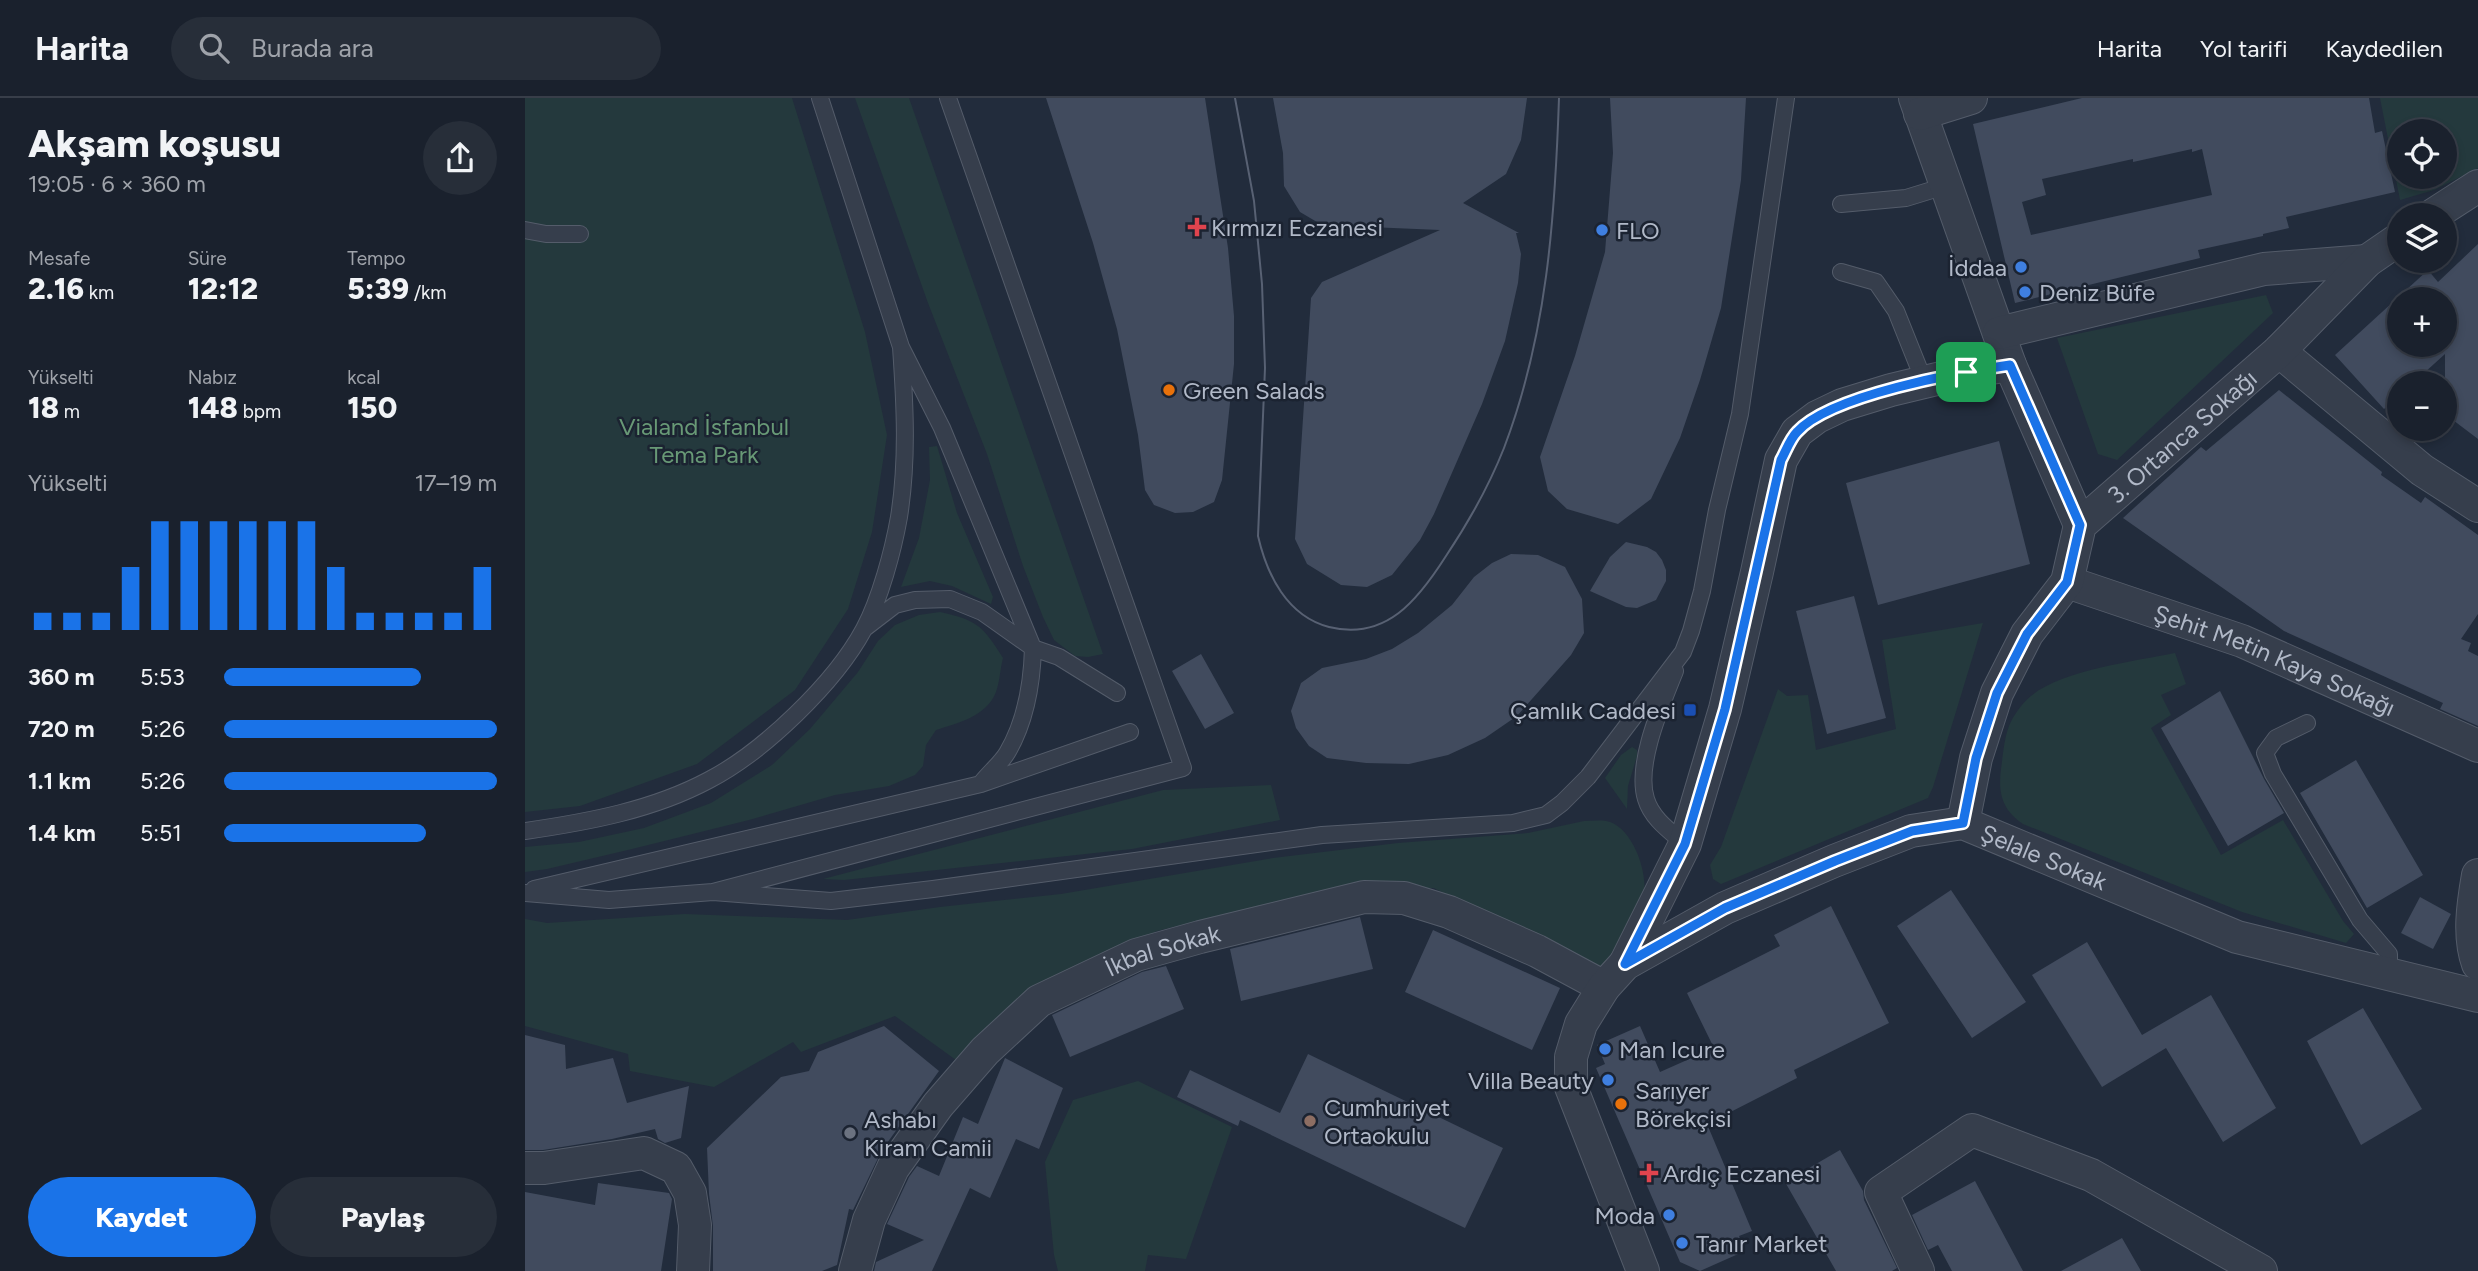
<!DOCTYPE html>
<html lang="tr">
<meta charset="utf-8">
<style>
body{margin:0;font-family:Figtree,sans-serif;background:#272e39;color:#f1f3f6;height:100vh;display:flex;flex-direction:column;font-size:26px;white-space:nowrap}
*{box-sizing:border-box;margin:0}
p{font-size:23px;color:#9fa3aa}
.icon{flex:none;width:38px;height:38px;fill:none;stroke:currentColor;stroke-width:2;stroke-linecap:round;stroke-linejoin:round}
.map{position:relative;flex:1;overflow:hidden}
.details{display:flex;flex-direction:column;background:#1a212d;width:525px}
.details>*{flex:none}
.buttons{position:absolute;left:1862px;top:21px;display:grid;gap:14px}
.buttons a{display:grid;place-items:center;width:70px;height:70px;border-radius:50%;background:#1a212d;box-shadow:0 4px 10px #0003,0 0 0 2px #383e49;font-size:35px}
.pin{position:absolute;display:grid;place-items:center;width:60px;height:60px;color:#fff;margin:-30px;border-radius:14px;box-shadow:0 4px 10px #0006}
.round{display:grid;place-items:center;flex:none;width:74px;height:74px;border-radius:37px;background:#272e39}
.headline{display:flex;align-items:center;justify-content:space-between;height:119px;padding:0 28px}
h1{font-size:38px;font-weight:800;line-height:52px}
.stats{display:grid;grid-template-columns:repeat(3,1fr);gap:10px;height:119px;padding:7px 28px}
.stats div{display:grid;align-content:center}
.stats b{font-size:30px;font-weight:800}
.stats small{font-size:19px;font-weight:400}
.stats p{font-size:19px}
.chart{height:196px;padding:14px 28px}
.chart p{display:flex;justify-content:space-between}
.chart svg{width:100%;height:126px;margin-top:7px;stroke:#1a73e8;stroke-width:6}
.button{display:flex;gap:14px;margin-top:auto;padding:14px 28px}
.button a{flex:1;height:80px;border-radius:42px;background:#1a73e8;color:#fff;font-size:28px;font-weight:800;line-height:80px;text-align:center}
.button a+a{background:#272e39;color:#f1f3f6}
ul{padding:0 28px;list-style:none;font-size:23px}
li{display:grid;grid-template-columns:112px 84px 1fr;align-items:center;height:52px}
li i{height:18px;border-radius:9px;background:#1a73e8}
header{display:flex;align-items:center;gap:42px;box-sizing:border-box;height:98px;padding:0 35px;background:#1a212d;border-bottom:2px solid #383e49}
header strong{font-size:33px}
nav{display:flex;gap:38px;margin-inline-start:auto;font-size:24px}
.search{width:490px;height:63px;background:#272e39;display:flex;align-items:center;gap:18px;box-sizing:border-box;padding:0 24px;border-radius:38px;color:#9fa3aa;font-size:26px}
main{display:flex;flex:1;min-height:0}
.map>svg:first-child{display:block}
.green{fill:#24393d;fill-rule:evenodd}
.building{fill:#414b5e;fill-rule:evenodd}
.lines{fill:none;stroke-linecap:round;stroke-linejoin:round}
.lane-casing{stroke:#545c6a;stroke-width:18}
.street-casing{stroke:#545c6a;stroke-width:34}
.lane{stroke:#363e4c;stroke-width:16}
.street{stroke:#363e4c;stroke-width:32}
.tram{stroke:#586173;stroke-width:2}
.route-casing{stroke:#fff;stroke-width:14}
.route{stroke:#1a73e8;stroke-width:9}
.health-dot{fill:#e0444e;stroke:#1b2331;stroke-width:2.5}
.shop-dot{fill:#3f7fe0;stroke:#1b2331;stroke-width:2.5}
.food-dot{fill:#e8710a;stroke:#1b2331;stroke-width:2.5}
.transit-dot{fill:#1a4fb4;stroke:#1b2331;stroke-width:2.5}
.education-dot{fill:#8d6e63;stroke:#1b2331;stroke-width:2.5}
.worship-dot{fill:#6b7280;stroke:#1b2331;stroke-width:2.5}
.labels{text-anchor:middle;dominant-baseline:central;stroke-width:5;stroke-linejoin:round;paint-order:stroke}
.poi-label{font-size:24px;fill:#b1b9c8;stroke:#1b2331;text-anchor:start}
.park-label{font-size:24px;fill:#689976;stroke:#1b2331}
.street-label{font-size:24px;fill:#b1b9c8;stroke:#1b2331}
</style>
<header>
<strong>Harita</strong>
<div class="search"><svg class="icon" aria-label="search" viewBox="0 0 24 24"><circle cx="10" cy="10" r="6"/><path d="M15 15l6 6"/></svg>Burada ara</div>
<nav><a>Harita</a><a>Yol tarifi</a><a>Kaydedilen</a></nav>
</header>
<main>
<section class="details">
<div class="headline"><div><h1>Akşam koşusu</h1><p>19:05 · 6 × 360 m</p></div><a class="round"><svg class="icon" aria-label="share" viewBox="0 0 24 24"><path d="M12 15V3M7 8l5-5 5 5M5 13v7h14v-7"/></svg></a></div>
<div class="stats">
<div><p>Mesafe</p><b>2.16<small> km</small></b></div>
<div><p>Süre</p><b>12:12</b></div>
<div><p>Tempo</p><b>5:39<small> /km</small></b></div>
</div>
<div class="stats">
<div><p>Yükselti</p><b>18<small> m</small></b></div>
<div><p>Nabız</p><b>148<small> bpm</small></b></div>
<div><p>kcal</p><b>150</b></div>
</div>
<div class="chart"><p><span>Yükselti</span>17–19 m</p>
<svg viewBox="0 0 160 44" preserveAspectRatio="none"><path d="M5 44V38M15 44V38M25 44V38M35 44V22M45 44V6M55 44V6M65 44V6M75 44V6M85 44V6M95 44V6M105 44V22M115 44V38M125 44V38M135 44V38M145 44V38M155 44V22"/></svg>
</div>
<ul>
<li><b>360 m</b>5:53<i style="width:72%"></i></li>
<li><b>720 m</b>5:26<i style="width:100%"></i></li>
<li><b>1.1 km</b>5:26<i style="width:100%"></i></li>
<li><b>1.4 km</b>5:51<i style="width:74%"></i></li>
</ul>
<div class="button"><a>Kaydet</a><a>Paylaş</a></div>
</section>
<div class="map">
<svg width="1953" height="1173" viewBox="0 0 1953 1173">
<rect width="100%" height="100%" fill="#222c3c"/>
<path class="green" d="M0,0H267L340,234L362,337L347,434L323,511L270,592L172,666L55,708L0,714Z
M330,0H384L578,556L563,559L550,558L529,542L518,519L498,468L462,356L403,205Z
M1855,0H1953V70L1909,92L1875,102ZM1874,33H1920V79H1874Z
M1741,197L1748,215L1592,362L1573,356L1532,240Z
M412,348L432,415L468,499L466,506L427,488L405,483L376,489L394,440L405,382L404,349Z
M415,514C452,522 458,528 478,560C475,571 475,583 471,594C462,618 433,625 411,632L401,647L398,668L390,677L364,688L310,697L224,722L107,751L22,771L0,774V749L54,744L119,730L186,705L247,667L285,631L333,574L353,543L370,527L394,517Z
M1458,525L1408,689L1403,700L1196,786L1188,781L1185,767L1196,749L1253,591L1262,598L1283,597L1291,652L1371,631L1357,542Z
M1650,555L1661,586L1636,597L1646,617L1626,630L1696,757L1758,722L1818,823L1829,836L1821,845L1717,814L1498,726C1477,712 1473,695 1476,671C1478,657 1479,641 1484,628C1488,618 1497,605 1506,598C1537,572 1611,563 1650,555Z
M1107,649L1112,652V658L1103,688L1102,711L1080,680L1096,657Z
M746,687L755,722L607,751L319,782L298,781L638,692Z
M1059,723C1066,723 1074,722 1081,723C1107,727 1125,777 1118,800C1112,822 1095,848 1085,869L1060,871L909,790L830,792L735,808L632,833L527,884L431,962L370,918L276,954L268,944L189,989L105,973L103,956L0,928V821L22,825L160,816L322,822L415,809L536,796L748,760L873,745L1003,735Z
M613,983L707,1029L661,1161L623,1157L620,1173H533L529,1157L520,1064L548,1002Z"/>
<path class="building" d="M521,0H680L703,150L709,218V266L697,382L689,404L668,414L650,415L629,407L620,392L613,337L592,231L568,145Z
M748,0H1002L996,42L981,76L938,105L994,135H991L996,156L993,185L980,243L957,306L909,416L895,442L867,477L842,489L816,487L782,466L770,441L786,200L797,184L915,132L797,127L775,114L759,88L758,55Z
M1085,0H1221L1216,82L1196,210L1175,282L1155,340L1126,401L1093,426L1042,411L1023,393L1015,359L1050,258L1080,154L1088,55Z
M1557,0H1844L1850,35L1857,33L1870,94L1761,119L1764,130L1738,136V138L1673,152L1675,160L1490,205L1448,26ZM1667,51V54L1677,51L1687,97L1506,137L1497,104L1521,97L1517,81L1608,61V64Z
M1953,146V341L1920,316V256L1888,285H1874V298L1859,311L1810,257L1903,172L1913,184ZM1874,201H1920V247H1874Z
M1754,292L1857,374L1856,377L1896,405L1900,399L1953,437V516L1936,541L1946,545L1943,553L1953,558V628L1915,611L1918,605L1759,533L1598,420L1676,349L1681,353Z
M1474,343L1505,466L1353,507L1321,385Z
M1101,444L1122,449L1131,454L1137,462L1141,472V483L1131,502L1112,510L1101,509L1065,493L1085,459Z
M986,456L1013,457L1040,469L1057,501L1059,535L1046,557L992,618L960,640L923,657L884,666L841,665L802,660L784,648L771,630L766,613L776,585L797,570L841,561L867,551L893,535L927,507L949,479L967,465Z
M1329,498L1361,620L1302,636L1271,513Z
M676,556L709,615L680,631L647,573Z
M1695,593L1739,681L1759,715L1703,748L1636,630Z
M1831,662L1898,777L1842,810L1775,695Z
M1426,792L1501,904L1447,940L1372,828Z
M1895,799L1926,816L1908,851L1876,835Z
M1306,808L1364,925L1269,972L1272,980L1182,1026L1227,1133L1214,1138L1220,1153L1175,1173L1155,1164L1071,970L1080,966L1072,947L1115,928L1135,974L1189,950L1162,895L1255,848L1249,837Z
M835,819L848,871L716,903L705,851Z
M908,832L1035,890L1007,952L880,894Z
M1562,844L1617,937L1686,897L1751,1010L1698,1044L1641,950L1577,989L1507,877Z
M641,868L659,911L545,959L527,917L617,874Z
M1838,910L1897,1011L1836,1047L1782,943Z
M359,928L414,973L357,1052L328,1112L324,1111L312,1167L297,1173H188V1128L184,1096L182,1050L256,979L284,973L293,954Z
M0,937L40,947L41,971L88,960L102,1005L164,988L156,1040L140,1045L133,1041L130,1031L87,1041L18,1052H0Z
M783,956L978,1050L940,1130L715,1022L713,1028L652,999L665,972L755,1015Z
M480,960L538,990L514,1051L491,1041L465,1100L445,1090L407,1173H349L351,1164L399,1142L362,1126L384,1079L392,1068L414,1078L438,1019L453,1026Z
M1315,1052L1338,1093L1339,1102L1372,1170L1367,1173H1311L1260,1084Z
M1450,1083L1498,1173H1427L1413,1147L1403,1152L1387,1117Z
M73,1085L144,1095L147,1101L136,1173H0V1094L70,1107Z
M1597,1140L1616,1173H1536Z"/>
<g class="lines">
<defs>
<path id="lane" d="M295,0L376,249L417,330L508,550L534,559L592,595
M1316,106L1381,100L1420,88
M0,132L21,136H55
M1316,174L1351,184L1371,213L1399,283
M340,530L370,507L390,502L425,501L457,514L508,550C507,586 501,623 482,655C476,665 465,674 457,684
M1150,573C1137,606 1110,666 1121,701C1127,721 1145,733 1160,746
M1782,625L1751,640L1740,655L1748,676L1835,822L1864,856V867L1860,875
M0,733C63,724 128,712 184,682C238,654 310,585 339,531C355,501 368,453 374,419C383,362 380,307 376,249
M9,791L456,686L605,634
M188,794L306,803L408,791L797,737L988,725L1021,717L1037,705L1063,679L1158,554L1166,533L1177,493L1192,412L1215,316L1261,0
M0,795L84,802L188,794L658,670L423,0"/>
<g id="street">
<path d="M1390,0L1485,267L1555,427"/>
<path d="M1395,16L1446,0"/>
<path d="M1908,117L1953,88"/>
<path d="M1474,235L1739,171L1842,163"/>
<path d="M1754,253L1897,372L1953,408"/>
<path id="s1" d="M1542,484L1717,543L1953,648"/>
<path id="s2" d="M1438,725L1451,660L1472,595L1502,536L1542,484L1555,427L1754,253L1842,163L1874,141"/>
<path d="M1953,777C1948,806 1943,839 1953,866"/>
<path d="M1100,866L1160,746L1200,611L1232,474L1256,362L1272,334L1292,319L1317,307L1366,292L1441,274L1485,267"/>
<path d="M0,1070H19L119,1055L151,1070L165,1095L170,1127L168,1173"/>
<path id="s3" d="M330,1173L344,1122L368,1070L413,1007L460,953L514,903L611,857L675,839L839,799L879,800L924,814L1012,853L1079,889"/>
<path id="s4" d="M1118,1173L1046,989V959L1056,926L1079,889L1100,866L1200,810L1309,763L1386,733L1438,725L1712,839L1953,898"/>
<path d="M1393,1173L1356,1094L1447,1032L1566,1077L1736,1173"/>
</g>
</defs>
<use href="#lane" class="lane-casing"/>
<use href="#street" class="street-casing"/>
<use href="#lane" class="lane"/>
<use href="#street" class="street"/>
<path class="tram" d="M710,0L729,103L737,186L740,270L733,438C742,477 762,518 804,529C861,543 893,502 921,458C943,425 964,388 979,350C1022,237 1030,120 1034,0"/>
</g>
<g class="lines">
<defs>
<path id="route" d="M1485,267L1555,427L1542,484L1502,536L1472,595L1451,660L1438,725L1387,733L1310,763L1200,810L1100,866L1160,746L1200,611L1256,362C1261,353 1265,341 1272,334C1305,297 1435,274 1485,267Z"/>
</defs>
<use href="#route" class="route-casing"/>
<use href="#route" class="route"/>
</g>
<g class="health-dot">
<path d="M668.5 118.5h7v7h7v7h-7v7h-7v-7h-7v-7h7z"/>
<path d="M1120.5 1064.5h7v7h7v7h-7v7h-7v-7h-7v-7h7z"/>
</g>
<g class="shop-dot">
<circle cx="1077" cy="132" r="7"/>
<circle cx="1496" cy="169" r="7"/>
<circle cx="1500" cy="194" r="7"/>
<circle cx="1080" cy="951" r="7"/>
<circle cx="1083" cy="982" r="7"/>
<circle cx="1144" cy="1117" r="7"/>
<circle cx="1157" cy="1145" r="7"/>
</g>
<g class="food-dot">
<circle cx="644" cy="292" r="7"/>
<circle cx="1096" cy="1006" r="7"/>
</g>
<rect class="transit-dot" x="1158" y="605" width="14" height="14" rx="3.5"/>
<circle class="education-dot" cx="785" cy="1023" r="7"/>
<circle class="worship-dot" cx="325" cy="1035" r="7"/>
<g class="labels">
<g class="poi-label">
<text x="686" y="129">Kırmızı Eczanesi</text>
<text x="1091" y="132">FLO</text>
<text x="1482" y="169" text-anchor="end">İddaa</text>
<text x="1514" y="194">Deniz Büfe</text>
<text x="658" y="292">Green Salads</text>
<text x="1151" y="612" text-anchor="end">Çamlık Caddesi</text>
<text x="1094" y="951">Man Icure</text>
<text x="1069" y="982" text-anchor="end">Villa Beauty</text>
<text x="1110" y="992">Sarıyer<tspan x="1110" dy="28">Börekçisi</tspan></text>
<text x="799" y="1009">Cumhuriyet<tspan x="799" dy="28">Ortaokulu</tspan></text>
<text x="339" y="1021">Ashabı<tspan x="339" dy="28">Kiram Camii</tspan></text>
<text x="1138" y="1075">Ardıç Eczanesi</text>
<text x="1130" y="1117" text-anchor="end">Moda</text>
<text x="1171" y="1145">Tanır Market</text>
</g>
<g class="park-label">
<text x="179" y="328">Vialand İsfanbul<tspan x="179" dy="28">Tema Park</tspan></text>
</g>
<g class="street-label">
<text stroke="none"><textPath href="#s2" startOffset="460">3. Ortanca Sokağı</textPath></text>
<text stroke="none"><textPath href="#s1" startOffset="222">Şehit Metin Kaya Sokağı</textPath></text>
<text stroke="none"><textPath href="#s4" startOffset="793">Şelale Sokak</textPath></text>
<text stroke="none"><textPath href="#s3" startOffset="467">İkbal Sokak</textPath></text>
</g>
</g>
</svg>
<div class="buttons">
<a><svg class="icon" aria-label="locate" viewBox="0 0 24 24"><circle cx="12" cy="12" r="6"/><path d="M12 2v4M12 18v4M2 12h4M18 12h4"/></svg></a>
<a><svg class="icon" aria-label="layers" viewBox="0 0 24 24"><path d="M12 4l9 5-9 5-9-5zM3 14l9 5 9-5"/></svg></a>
<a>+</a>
<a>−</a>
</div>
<div class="pin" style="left:1441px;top:274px;background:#1e9e55"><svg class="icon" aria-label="arrive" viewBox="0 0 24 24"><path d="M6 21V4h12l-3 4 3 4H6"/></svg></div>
</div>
</main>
